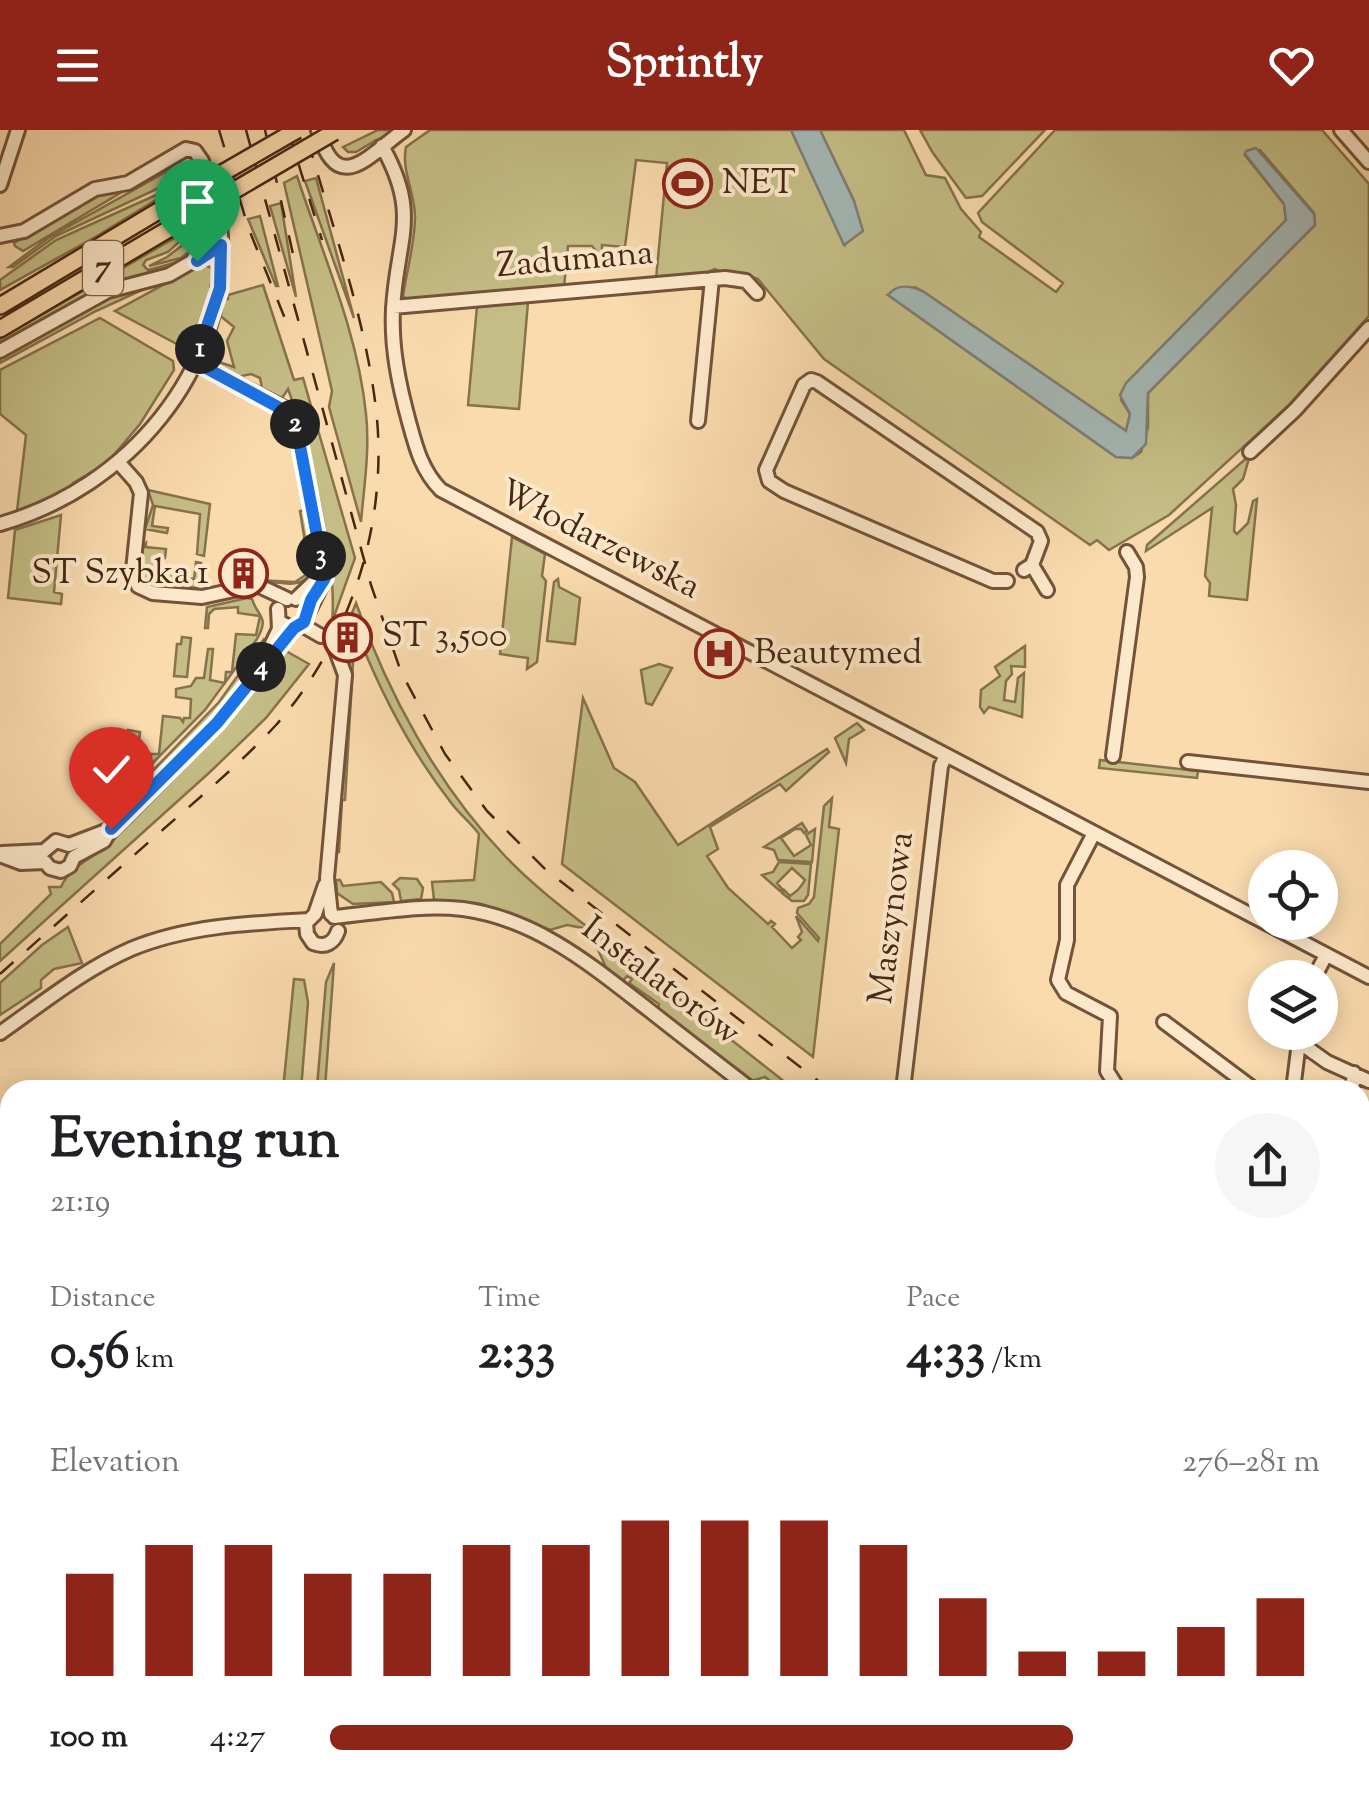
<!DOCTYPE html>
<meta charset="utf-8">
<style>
body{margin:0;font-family:"Sorts Mill Goudy",serif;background:#f6f6f6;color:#202124;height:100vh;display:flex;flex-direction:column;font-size:38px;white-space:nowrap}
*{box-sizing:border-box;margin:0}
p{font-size:32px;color:#757577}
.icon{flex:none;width:55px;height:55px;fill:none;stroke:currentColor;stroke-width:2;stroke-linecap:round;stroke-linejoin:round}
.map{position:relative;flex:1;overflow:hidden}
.details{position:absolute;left:0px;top:950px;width:1370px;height:715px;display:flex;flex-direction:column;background:#fff;border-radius:30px 30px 0 0;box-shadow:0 5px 25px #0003}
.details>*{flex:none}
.controls{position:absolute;left:1248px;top:720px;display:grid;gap:20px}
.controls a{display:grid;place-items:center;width:90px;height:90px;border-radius:50%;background:#fff;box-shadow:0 5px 25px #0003;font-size:50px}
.pin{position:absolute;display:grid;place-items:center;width:85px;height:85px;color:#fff;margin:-102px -42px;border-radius:50% 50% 50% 0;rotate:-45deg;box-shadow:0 0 10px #0007}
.pin .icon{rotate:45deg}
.km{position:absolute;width:50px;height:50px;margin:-25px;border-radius:50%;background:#222;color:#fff;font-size:28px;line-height:50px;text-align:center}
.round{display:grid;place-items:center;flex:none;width:105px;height:105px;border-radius:52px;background:#f6f6f6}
.head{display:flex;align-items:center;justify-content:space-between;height:170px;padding:0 50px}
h1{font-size:55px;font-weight:700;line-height:75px}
.stats{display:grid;grid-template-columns:repeat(3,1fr);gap:15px;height:170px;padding:10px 50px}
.stats div{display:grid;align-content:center}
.stats b{font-size:50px;font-weight:700}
.stats small{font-size:28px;font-weight:400}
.stats p{font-size:28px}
.chart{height:280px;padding:20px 50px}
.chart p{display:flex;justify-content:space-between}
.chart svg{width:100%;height:180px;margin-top:10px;stroke:#8f2418;stroke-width:6}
ul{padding:0 50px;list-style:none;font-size:32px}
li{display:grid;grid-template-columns:160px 120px 1fr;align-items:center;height:75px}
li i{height:25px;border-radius:12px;background:#8f2418}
header{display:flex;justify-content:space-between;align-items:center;height:130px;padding:0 50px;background:#8f2418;color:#fff;font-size:45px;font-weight:700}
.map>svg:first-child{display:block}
.green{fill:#c5be86;stroke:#86724c;stroke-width:2.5;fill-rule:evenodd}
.water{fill:#a4b8b6;stroke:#7f7e75;stroke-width:2.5}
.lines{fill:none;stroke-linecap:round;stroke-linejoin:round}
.minor-casing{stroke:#74533a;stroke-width:18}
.major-casing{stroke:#472613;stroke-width:20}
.minor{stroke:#fce8ca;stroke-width:12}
.major{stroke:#fadbae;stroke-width:15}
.rail{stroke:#472613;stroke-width:2.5;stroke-dasharray:18 18;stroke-linecap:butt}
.major-bridge-casing{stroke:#472613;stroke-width:20;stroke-linecap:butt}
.major-bridge{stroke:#fadbae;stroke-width:15}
.route-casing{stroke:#fff;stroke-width:20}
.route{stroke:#1a73e8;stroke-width:12}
.labels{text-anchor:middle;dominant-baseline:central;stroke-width:8;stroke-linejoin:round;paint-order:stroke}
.shield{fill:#fce8ca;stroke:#7d604a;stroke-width:2.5}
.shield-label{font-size:32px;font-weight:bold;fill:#472613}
.poi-label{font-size:35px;fill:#472613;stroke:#fce8ca;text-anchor:start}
.street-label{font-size:35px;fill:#472613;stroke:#fce8ca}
</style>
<header><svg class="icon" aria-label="menu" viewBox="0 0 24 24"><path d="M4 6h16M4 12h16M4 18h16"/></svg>Sprintly<svg class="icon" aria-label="heart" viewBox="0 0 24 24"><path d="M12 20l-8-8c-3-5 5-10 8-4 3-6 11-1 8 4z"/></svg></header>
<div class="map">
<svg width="1369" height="1665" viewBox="0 0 1369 1665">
<rect width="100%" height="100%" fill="#fadbae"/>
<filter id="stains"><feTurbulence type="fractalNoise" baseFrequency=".002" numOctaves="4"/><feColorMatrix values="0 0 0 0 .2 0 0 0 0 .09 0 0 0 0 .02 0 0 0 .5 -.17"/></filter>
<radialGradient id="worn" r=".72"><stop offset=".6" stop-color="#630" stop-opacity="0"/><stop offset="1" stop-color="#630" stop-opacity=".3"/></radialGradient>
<path class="green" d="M378,0H397L379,13L376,10L356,22H348L343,17Z
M430,0H791L845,114L854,71L820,0H904L926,45L945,48L961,79L981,102L979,107L1056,162L1063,153L982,92L978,83L1055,0H1322L1369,54V186L1288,276L1169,385L1109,420L1097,410L1090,415L824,229L758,149C742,142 727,146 715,139L702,145L656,149L667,33L636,30L625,117L602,115V128L592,116H568L564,157L406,169L403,166C407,140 415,112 415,87C415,62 401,41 406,17ZM1260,20L1314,83L1315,95L1148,263V297L1141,322L1132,328L1116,327L888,165L915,157L924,162L1126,301L1130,284L1121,270L1286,90L1284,74L1245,25Z
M920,0H1045L982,66L966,68L933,23Z
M175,37H184L191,43L56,106L13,137H9L48,108Z
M297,46C322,123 358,202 366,284C370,319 364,357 361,392L329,277L332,261L284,53Z
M316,48L354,188L305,51Z
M185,52L97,106L0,160V150L56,110Z
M132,56L23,121L15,116L14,113L91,67Z
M281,73L296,167L270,76Z
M260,86L278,156H276L248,89Z
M199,94L168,122L146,130L143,135L148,140L189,129L0,216V209Z
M206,97L207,107L181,128L149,136L167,127Z
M202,134L212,138V158L188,220L115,181Z
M263,155L294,250L303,248L355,428L332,492C338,434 309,314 288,259L282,268L263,263L260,248L251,244L233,248L205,229L212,201H216L208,221L210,229L234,237L227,211L234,197L217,183L222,170L228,169V165Z
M145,156L144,159L96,181L0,233V228L106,166Z
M528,172L519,279L468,275L477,176Z
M100,188L173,231L174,240L140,294L107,333L73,353L72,359L17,381L26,305L0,284V240Z
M1250,325L1243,349L1233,359L1236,375L1234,401L1237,404L1248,393L1253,371L1257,369L1247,470L1209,466L1210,453L1205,446L1212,378L1146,421L1147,415Z
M148,360L210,374L204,426L197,424L200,384L155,376L152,396L168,398L167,403L145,399L153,375Z
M306,380C311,408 330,460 282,453C273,452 267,453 258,450L295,452L310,442L300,381Z
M61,385L54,462L62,464L61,474L8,468L15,400Z
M512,407L545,424L542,446L546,451L537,532L527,539L528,528L500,524Z
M146,413V417L166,419L165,428H156L155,445L194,449L196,432L201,433L197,458L146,452C140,442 139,421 146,413Z
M558,449L559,457L580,468L575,514L547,511L554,452Z
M247,468L252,469C258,488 270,486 257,509L205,580L133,653L118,640L114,632L124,633L128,600L140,602L137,631L149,633L151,624H159L163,586L180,588L183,592L184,588H190L191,569L176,567V559L191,556L196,548H204L208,519H213L210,550L225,553L226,542H232L236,504L256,505L260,486L238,483V477L214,479L209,484L208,498H205L207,477Z
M356,473C388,564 438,656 505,726C538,761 579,790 616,819C676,866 736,913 795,960H781L765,947L751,951L658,879L659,874L629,853L632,849L627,846L621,853L609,844L594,811L583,798L567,795L550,800L481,774L434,770L432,752L474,750L479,704C469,691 458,683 449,670C412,622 385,571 362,515L354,516L345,670H342L339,722H335L351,514L340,513Z
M182,507L191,508L187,547L174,546L177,514H181Z
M264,509L268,512C237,567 194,610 149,655L138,656L219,572Z
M1025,516V537L1011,536L1012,544L1006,551L1004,570L1015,572L1018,548L1024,543L1022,587L989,577L984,583L980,577L981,560L1000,546L995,537Z
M286,521L309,534L266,588L210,642L0,831V814L51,764L49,757H61C71,734 95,728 111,712C173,652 231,590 282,522Z
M659,534L672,538L652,575L646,573L641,540Z
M583,568L614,638L635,652L678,715L827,619L829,622L786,661L780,654L710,697L718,719L707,726L728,758L768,794L771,791L775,794L772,797L792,818L801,810L798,807L802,802L796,786L818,811L819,808L797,783L798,778L809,774L814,767L824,676L832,668L829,697L839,699L813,927L562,734Z
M857,593L864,600L849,609L846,633L835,608Z
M1100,630L1198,641L1197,648L1099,638Z
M802,693L807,701L804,703L801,699H795L781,708L794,726L811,715L806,705L815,699L812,732L778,730L774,720L764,717Z
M779,732L811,734L808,765L804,771H792L782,763L784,760L790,766C802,757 797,762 805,750L792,738L777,753L782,759L780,761L762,745L773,742Z
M400,748L417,749L423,758L421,769L401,771L399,760L393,754Z
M336,750H340L343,756L381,752L392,763L394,772L353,774L337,763Z
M68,797L82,833L54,839L41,850V858L0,885V853L42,815Z
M334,833L325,958L317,957L326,852Z
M294,849L304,850L308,872L301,960H283Z
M969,1655H1059L1058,1665H969Z
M1133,1655H1298L1306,1660L1312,1655H1323L1336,1665H1144Z"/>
<path class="water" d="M791,0H820L854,71L863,101L844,115Z
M1256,18L1314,84L1315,95L1148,263L1146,314L1132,328L1116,327L888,165C897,153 912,156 924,162L1126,301L1130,284L1120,265L1126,253L1286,90L1284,74L1245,24L1246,21Z"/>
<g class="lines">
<defs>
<path id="minor" d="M318,0C337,68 368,26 404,0
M1341,0L1369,32
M382,16C421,85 397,108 393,179C391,218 399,255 409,292C416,318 422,341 441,360L1369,847
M0,55L18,0
M0,106L24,101L95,59L128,53L186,19L195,21L202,31C209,55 220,81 221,106C228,242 127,358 0,394
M393,177L725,148L746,151L757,163
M0,221L108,161L169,145L221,115
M195,232L284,278L291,283L297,300L325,448L302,495L291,498L280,492
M698,291L712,149
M1250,322L1295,280L1369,198
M119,333L136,352L141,363L133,440L138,456L153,463L202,467L257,455L287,469
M1032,435L1047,460
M1007,451H993L784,361L769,351L766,340L804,255L811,250L817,252L1037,402L1041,411L1032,435L1024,440
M296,469L317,449
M302,495L321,506
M263,532L279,499L278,479
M1113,626L1137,447L1136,437L1127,422
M1188,632L1369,652
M1094,703L1067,755V810L1058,850L1066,863L1110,886L1107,941L1119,960
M44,721L56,711L69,715L111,699
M2,723L44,721
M0,725L21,733L45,732
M74,727L104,711L111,699L217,593L295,498
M45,732L50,738L61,741L70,736L74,727
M325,755L315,784L306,793L307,804L313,813C325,818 334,813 338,801
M331,784L327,748L345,545L335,518
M334,787C377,783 420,774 463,779C537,789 592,836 649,880C683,907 717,933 752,960
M1314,848L1326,825
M1164,892L1255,960
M1301,902L1299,912L1327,932L1369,951
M0,903C43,873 83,840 131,819C186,796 250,793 308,790
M903,960L941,636L946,625
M1293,960L1299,912
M1352,960L1354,943
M1360,1019L1369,1020
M1360,1056L1369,1057
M1360,1116L1369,1117
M1360,1157L1369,1158
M1360,1197L1369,1198
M1360,1287L1369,1275
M1360,1427L1369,1434
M1121,1655L1134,1665
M816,1665L817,1655
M919,1665L920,1655
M1065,1665L1066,1655"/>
<path id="major" d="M0,176L200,56
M0,199L206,77"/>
</defs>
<use href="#minor" class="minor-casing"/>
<use href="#major" class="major-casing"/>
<use href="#minor" class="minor"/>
<use href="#major" class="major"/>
<path class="rail" d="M219,0L248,97L288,196
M246,0L371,455L401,542L445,624L487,681L546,740L830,960
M265,0L293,124
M288,0L322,110
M0,844C53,797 106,750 159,703C199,668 240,634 276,595C351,510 389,392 376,279C365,185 330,91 305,0
M1360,1365L1369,1372"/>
<defs>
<path id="major-bridge" d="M200,56L297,0
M206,77L334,2"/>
</defs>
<use href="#major-bridge" class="major-bridge-casing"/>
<use href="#major-bridge" class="major-bridge"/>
</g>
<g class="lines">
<defs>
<path id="route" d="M111,699L217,593L294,498L304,492L311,470L325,448L297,300L291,284L195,232L220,158L221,115L197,131"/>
</defs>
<use href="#route" class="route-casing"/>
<use href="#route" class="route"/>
</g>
<defs>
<symbol id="stadium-ring" viewBox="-11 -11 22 22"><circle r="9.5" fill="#fce8ca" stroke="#8f2418" stroke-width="1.5"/><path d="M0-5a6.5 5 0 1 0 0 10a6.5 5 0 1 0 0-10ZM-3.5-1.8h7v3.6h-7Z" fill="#8f2418"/></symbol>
<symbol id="building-ring" viewBox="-11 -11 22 22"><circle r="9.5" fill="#fce8ca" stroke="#8f2418" stroke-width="1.5"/><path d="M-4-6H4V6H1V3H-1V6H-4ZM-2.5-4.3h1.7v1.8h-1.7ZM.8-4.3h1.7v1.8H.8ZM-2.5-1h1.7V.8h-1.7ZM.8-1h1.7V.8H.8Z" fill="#8f2418"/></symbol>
<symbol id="hospital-ring" viewBox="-11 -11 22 22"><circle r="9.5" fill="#fce8ca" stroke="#8f2418" stroke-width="1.5"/><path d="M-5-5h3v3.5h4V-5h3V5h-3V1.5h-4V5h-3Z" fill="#8f2418"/></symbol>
</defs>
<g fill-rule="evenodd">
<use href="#stadium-ring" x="660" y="26" width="55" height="55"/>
<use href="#building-ring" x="216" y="416" width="55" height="55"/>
<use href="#building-ring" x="320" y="480" width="55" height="55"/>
<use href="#hospital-ring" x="692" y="496" width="55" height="55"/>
</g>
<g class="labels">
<rect class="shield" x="83" y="111" width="40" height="54" rx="8"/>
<g class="shield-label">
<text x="103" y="138">7</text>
</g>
<g class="poi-label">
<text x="722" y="54">NET</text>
<text x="209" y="444" text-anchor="end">ST Szybka 1</text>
<text x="382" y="507">ST 3,500</text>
<text x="754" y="524">Beautymed</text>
</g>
<g class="street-label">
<text transform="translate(575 131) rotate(-5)">Zadumana</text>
<text transform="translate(599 411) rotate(27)">Włodarzewska</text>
<text transform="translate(893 788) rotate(-83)">Maszynowa</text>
<text transform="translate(660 852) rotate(37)">Instalatorów</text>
</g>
</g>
<rect width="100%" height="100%" filter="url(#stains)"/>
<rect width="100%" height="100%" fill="url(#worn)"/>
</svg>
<div class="controls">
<a><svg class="icon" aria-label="locate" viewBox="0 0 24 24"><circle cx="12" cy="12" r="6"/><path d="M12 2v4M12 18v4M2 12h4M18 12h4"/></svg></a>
<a><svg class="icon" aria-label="layers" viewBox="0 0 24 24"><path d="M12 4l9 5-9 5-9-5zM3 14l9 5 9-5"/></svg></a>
</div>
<div class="pin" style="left:197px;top:131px;background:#1e9e55"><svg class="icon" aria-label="arrive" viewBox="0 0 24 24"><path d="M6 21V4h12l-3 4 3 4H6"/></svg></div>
<div class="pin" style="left:111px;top:699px;background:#d93025"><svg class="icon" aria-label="check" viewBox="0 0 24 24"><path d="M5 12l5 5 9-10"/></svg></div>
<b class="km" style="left:200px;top:219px">1</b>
<b class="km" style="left:295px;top:294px">2</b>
<b class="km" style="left:321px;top:426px">3</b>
<b class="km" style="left:261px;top:537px">4</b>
<section class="details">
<div class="head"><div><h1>Evening run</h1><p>21:19</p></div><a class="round"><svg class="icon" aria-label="share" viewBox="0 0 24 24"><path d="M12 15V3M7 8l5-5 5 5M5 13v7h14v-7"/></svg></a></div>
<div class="stats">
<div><p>Distance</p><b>0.56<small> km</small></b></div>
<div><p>Time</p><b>2:33</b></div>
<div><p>Pace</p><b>4:33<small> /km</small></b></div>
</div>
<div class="chart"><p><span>Elevation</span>276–281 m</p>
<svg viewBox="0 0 160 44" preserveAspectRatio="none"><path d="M5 44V19M15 44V12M25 44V12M35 44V19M45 44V19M55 44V12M65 44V12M75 44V6M85 44V6M95 44V6M105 44V12M115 44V25M125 44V38M135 44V38M145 44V32M155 44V25"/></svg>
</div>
<ul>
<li><b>100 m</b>4:27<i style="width:75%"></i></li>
</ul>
</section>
</div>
